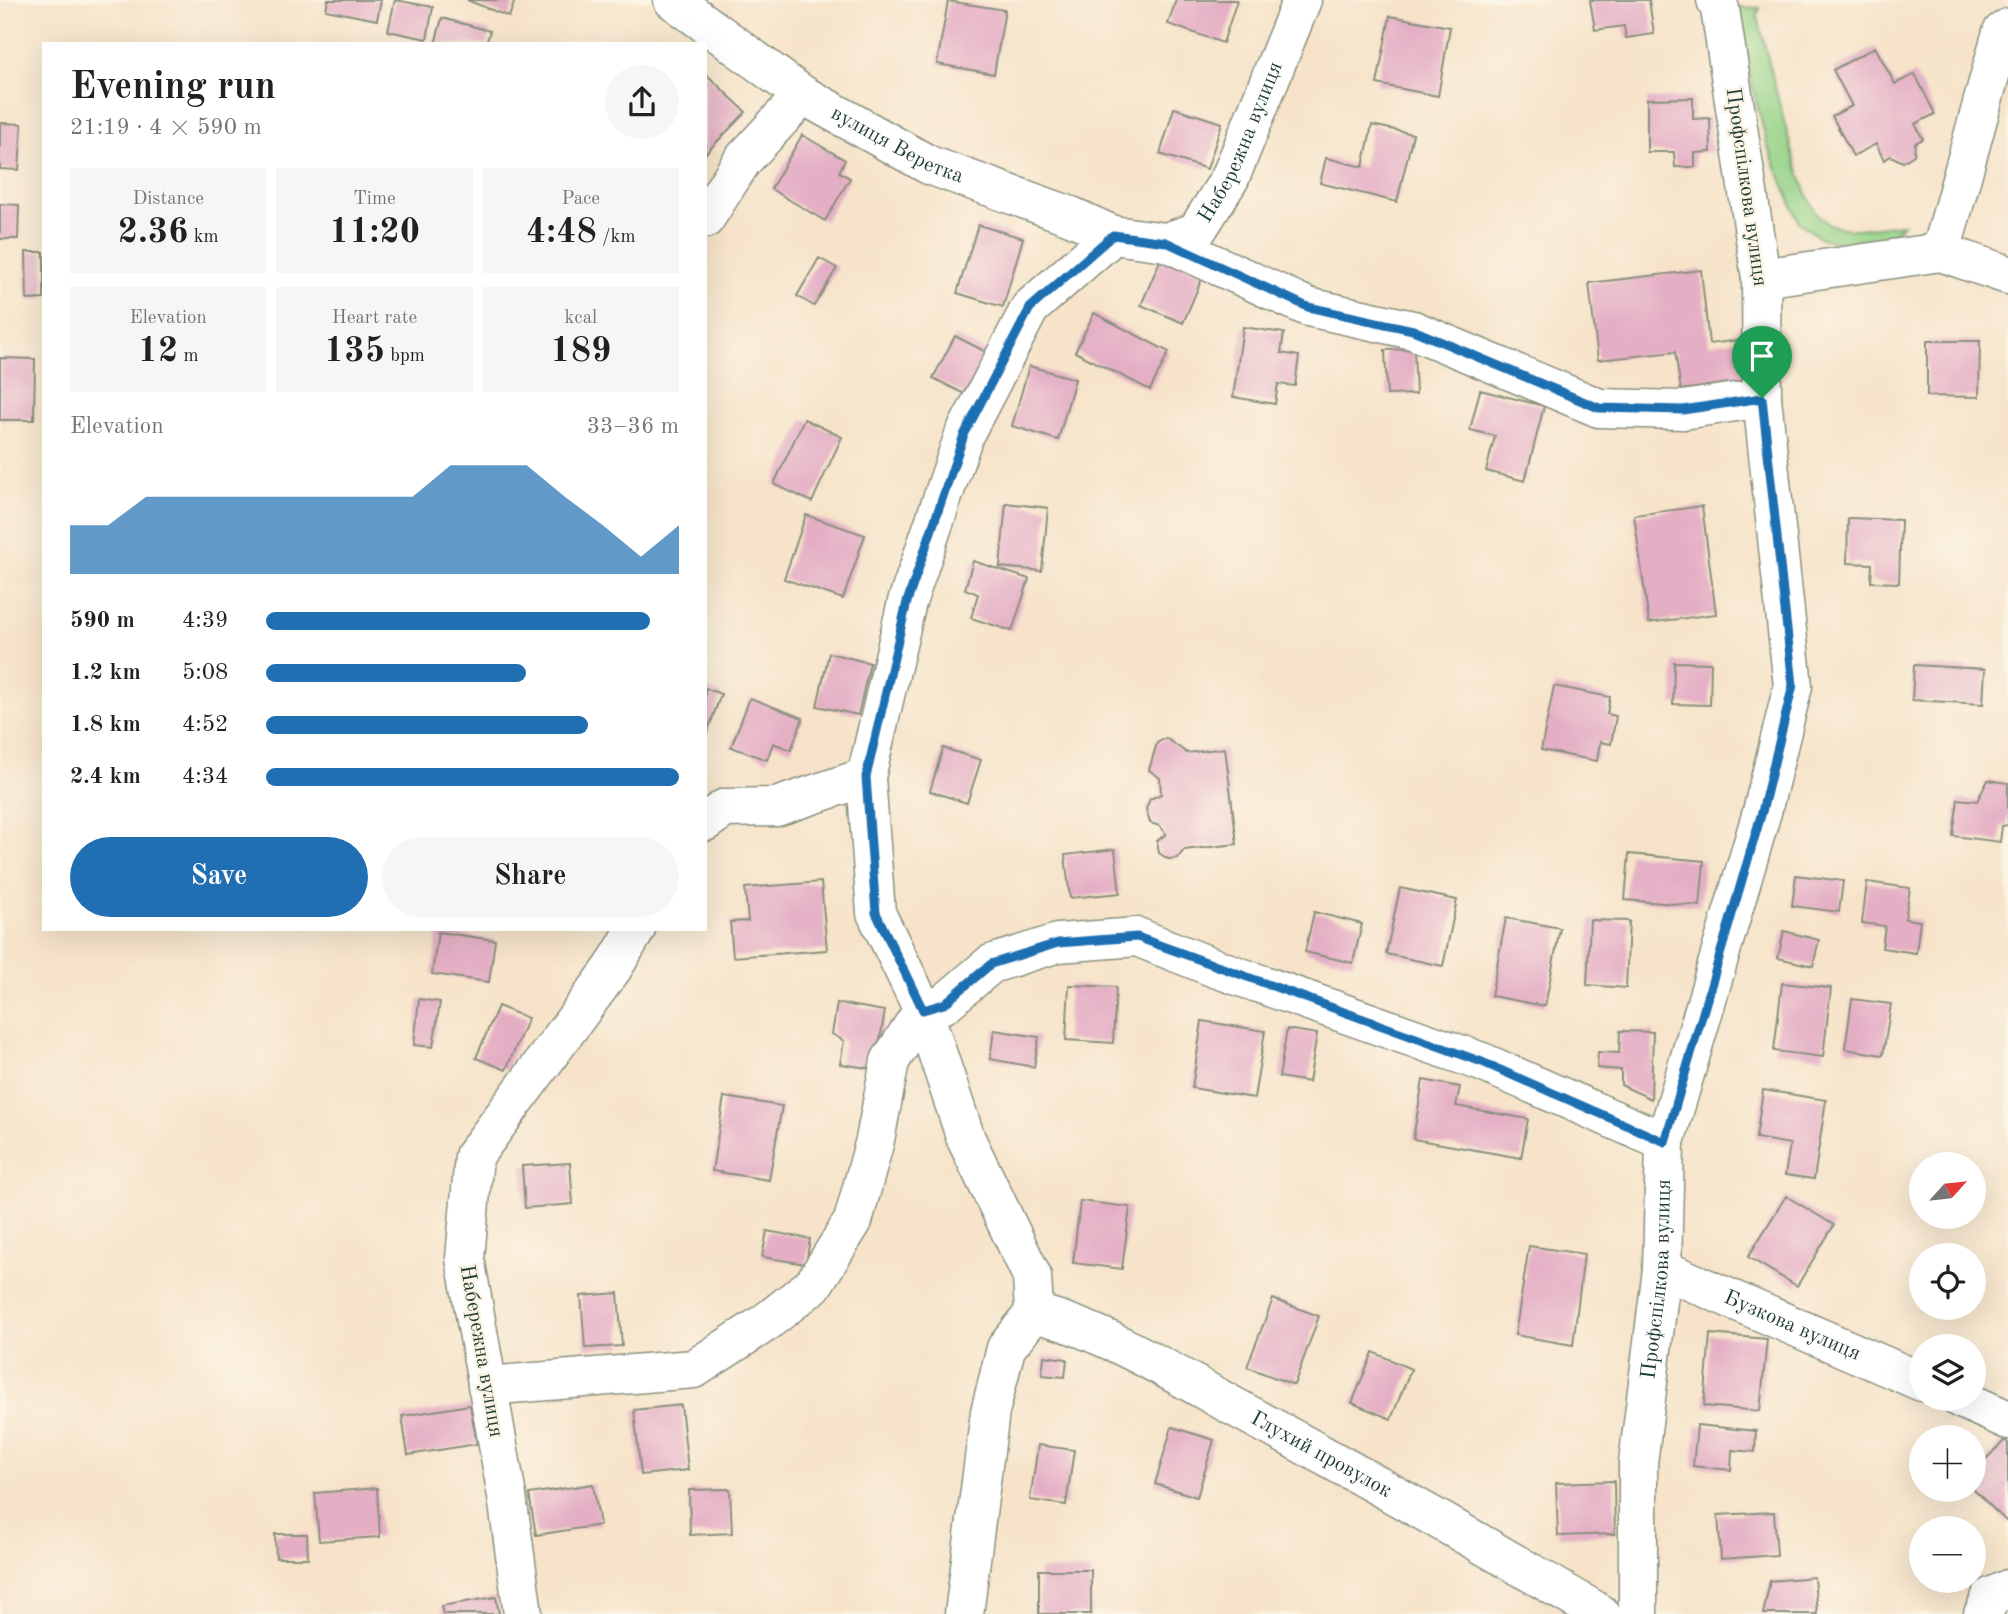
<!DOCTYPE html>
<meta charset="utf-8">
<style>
body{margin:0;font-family:"Old Standard TT",serif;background:#f6f6f6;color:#202124;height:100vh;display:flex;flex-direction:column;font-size:26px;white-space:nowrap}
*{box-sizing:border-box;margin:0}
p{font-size:23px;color:#757577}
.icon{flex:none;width:38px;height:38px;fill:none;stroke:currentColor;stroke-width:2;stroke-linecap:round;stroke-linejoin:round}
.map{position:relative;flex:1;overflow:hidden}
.panel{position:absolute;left:42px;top:42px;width:665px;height:889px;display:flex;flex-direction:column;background:#fff;border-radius:0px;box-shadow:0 7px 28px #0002}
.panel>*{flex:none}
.needle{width:46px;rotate:63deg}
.controls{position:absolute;left:1909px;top:1152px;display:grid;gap:14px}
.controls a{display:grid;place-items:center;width:77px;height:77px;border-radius:50%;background:#fff;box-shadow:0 7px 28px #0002;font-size:35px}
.pin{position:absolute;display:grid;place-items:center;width:60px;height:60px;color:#fff;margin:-72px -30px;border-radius:50% 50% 50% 0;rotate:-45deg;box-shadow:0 0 7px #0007}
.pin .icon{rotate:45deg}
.round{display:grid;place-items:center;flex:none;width:74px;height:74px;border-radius:37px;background:#f6f6f6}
.headline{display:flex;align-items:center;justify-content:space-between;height:119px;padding:0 28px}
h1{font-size:38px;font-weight:700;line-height:52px}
.figures{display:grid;grid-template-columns:repeat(3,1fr);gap:10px;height:119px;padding:7px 28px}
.figures div{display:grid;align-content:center;border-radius:0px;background:#f6f6f6;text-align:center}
.figures b{font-size:35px;font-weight:700}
.figures small{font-size:19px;font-weight:400}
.figures p{font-size:19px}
.chart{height:196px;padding:14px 28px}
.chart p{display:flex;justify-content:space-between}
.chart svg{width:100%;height:126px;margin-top:7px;fill:#1f6fb2;opacity:.7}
.primary-button{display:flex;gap:14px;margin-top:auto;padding:14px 28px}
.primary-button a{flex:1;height:80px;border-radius:42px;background:#1f6fb2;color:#fff;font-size:28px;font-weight:700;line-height:80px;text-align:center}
.primary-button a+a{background:#f6f6f6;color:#202124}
ul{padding:0 28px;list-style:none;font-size:23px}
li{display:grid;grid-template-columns:112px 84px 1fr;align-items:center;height:52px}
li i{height:18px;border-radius:9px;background:#1f6fb2}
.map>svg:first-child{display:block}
.green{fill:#95d388;stroke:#5a885e;stroke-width:2}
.building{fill:#e4aec5}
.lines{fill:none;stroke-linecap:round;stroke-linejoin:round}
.minor-casing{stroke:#8a907e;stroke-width:41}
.minor{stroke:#fff;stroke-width:38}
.route-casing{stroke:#fff;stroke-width:14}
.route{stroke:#1f6fb2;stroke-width:9}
.labels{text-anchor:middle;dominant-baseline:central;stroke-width:5;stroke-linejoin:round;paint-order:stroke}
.street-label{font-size:21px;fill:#1f3d34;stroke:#fcf5e5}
</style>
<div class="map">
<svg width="2008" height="1614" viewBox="0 0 2008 1614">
<rect width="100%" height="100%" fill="#fcf5e5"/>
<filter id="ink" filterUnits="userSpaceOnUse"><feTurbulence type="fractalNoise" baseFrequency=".0143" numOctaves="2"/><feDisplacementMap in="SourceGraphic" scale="14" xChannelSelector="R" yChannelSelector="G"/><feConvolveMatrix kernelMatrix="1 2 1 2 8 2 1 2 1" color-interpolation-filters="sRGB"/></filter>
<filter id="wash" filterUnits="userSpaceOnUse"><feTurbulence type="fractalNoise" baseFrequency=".00686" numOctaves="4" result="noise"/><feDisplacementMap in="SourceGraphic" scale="28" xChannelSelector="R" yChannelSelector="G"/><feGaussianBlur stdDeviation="1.57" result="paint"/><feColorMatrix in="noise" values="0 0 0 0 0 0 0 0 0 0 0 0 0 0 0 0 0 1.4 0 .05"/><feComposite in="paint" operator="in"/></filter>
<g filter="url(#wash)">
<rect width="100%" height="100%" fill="#f6e3c9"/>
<path class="green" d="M1732,7L1760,8L1757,15C1767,50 1799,204 1823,220C1844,236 1878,226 1903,224L1885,242L1848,246L1819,237L1799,222L1768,147Z"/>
<g id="blocks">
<path class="building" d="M328,0H381L377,20L326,10Z
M395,0L433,7L427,39L388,31Z
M467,0H515L509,17Z
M1176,0H1237L1223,43L1168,24Z
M1590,0H1649L1654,34L1626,38L1624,26L1595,30Z
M948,1L1005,10L994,74L937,64Z
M1390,16L1450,27L1438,96L1377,84Z
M442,18L490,31L486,44H435Z
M1875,47L1895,84L1915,74L1935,114L1915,124L1923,139L1915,143L1914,155L1903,162L1891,156L1884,160L1876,144L1853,156L1832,116L1852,106L1833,70Z
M705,73L746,112L705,154Z
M1693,98V119L1710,118L1711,152L1695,153V167H1675L1674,152H1647V99Z
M1174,108L1222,123L1207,169L1160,154Z
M0,123L22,124L19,170L0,169Z
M1372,125L1413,134L1397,202L1320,183L1326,158L1363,167Z
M802,135L845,160L839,172L850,178L825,221L771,189Z
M0,204L19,205L18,239H0Z
M978,225L1023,238L1003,307L957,293Z
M26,252H44V299L27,300Z
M1162,256L1204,274L1183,323L1141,305Z
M819,258L837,268L814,306L797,296Z
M1701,270L1709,344L1747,339L1752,380L1681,390L1675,352L1598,360L1589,283Z
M1094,313L1169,352L1150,390L1075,352Z
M1243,327L1284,333L1281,353L1299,356L1295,386L1278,384L1275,404L1233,397Z
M955,336L992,355L970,397L933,378Z
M1927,341H1980L1979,397L1927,396Z
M1414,349L1416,394L1387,395L1385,350Z
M0,358L35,359L34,420H0Z
M1029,366L1075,379L1058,440L1012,426Z
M1480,390L1544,406L1525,481L1486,471L1495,436L1470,430Z
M804,419L842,437L812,502L774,484Z
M1006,503L1048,508L1042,571L1000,567Z
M1702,506L1716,614L1649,623L1634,515Z
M806,515L865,535L843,599L784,579Z
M1848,518L1901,520L1899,583L1871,582L1872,564L1847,563Z
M973,561L1029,579L1012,631L971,618L978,594L965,589Z
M829,653L870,663L858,715L817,706Z
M1674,662L1711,663L1710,705L1673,704Z
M1914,665L1985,669L1983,704L1912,700Z
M1554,686L1610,697L1607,714L1616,716L1611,744L1600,742L1597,761L1541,750Z
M705,688L721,694L706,736H705Z
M750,698L803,718L791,750L773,743L767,760L731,747Z
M1166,738L1187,753L1225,748L1237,844L1184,850L1178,858L1168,859L1159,853L1157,841L1166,834L1160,826L1150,823L1146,809L1150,799L1161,794L1160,778L1149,770L1157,743Z
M943,748L981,760L967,803L930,791Z
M1988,780L2008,783V825L2002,826L2000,842L1953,836L1958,799L1977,801Z
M1115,849L1120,893L1070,898L1065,855Z
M1629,854L1704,861L1700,906L1625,900Z
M1796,875L1843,881L1839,912L1792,906Z
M821,882L827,950L733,957L730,922L748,921L745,888Z
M1867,882L1910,888L1905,919L1920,921L1916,953L1882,948L1885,926L1862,923Z
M1400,888L1457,900L1443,966L1386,954Z
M1314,912L1362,924L1353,963L1305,952Z
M1506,918L1560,928L1545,1006L1491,996Z
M1590,920L1629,921L1626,988L1587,985Z
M1784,931L1819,940L1813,966L1778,958Z
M438,932L495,940L489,982L432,974Z
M1782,983L1831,988L1823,1057L1774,1051Z
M1069,985L1116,987L1113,1043L1066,1040Z
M419,999L440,1002L433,1047L414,1045Z
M1852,999L1891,1004L1883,1055L1845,1049Z
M837,1003L885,1011L875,1069L840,1064L844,1041L832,1034Z
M498,1006L528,1018L506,1070L476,1058Z
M1202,1021L1265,1031L1254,1098L1192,1088Z
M1287,1029L1317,1034L1309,1082L1279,1077Z
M994,1030L1039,1037L1034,1067L990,1059Z
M1620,1031L1653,1032L1651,1099L1621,1085V1070L1597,1068L1598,1052L1619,1053Z
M1423,1080L1460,1087L1456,1106L1528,1119L1521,1158L1413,1139Z
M1763,1090L1826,1100L1814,1179L1785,1175L1790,1144L1756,1138Z
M724,1097L782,1106L769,1180L712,1171Z
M570,1163L573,1204L525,1208L522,1166Z
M1786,1196L1834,1225L1797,1286L1748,1257Z
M1080,1201L1130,1207L1122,1269L1073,1263Z
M767,1231L810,1239L806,1264L762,1257Z
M1529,1246L1584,1254L1573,1345L1515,1335Z
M618,1293L622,1346L585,1348L581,1296Z
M1273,1299L1319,1316L1294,1385L1247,1367Z
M1710,1334L1767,1339L1760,1411L1704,1406Z
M1373,1352L1411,1369L1391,1419L1352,1403Z
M1044,1356L1067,1359L1065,1377L1042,1375Z
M470,1405L477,1444L408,1455L402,1416Z
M681,1405L688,1470L641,1475L634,1410Z
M1697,1425L1756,1431L1755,1452L1732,1450L1731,1470L1693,1466Z
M1172,1427L1214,1440L1197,1497L1155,1484Z
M2005,1440L2008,1443V1523L1974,1490V1471Z
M1038,1445L1074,1450L1066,1505L1030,1500Z
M1614,1481L1615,1534L1558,1536L1556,1483Z
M593,1484L600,1525L536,1535L529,1494Z
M377,1488L380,1537L319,1541L315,1493Z
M730,1489L732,1533L690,1535L689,1490Z
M1774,1512L1777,1555L1721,1559L1718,1515Z
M275,1534H307L308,1558H276Z
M1039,1570H1091V1614H1039Z
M1814,1577L1817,1614H1763L1770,1581Z
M496,1597L499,1614H443L441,1606Z"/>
</g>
</g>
<g filter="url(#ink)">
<use href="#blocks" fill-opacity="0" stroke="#8a907e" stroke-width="2"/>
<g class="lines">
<defs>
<g id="minor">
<path id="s1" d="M673,0L803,95L929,165L1071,216L1113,235L1166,242L1196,232L1230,178L1302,0"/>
<path d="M705,219L742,161L803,95"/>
<path id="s2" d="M1113,235L1030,308L964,435L907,602L866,777L876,913L923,1010L966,1139L1032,1276L1034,1313C1102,1329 1178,1376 1240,1410C1362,1476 1482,1543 1601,1614"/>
<path d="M1166,242L1308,307L1413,330L1599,408L1683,410L1762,398"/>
<path d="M1941,252L2002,32L2008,28"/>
<path d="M1761,278L1941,252L2008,275"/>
<path d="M705,822L725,808L776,807L866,777"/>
<path id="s3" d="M1662,1269L1922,1382"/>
<path d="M487,1386L694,1369L765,1323L813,1285L853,1221L875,1140L890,1061L923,1010L944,1004L991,964L1058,943L1137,937L1215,968L1482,1062L1665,1142"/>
<path d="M1959,1398L2008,1420"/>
<path d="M523,1614L507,1496L465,1258L474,1156L613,968L636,929"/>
<path d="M964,1614L990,1412L1006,1348L1034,1313"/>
<path id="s4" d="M1638,1614V1463L1662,1269L1665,1142L1762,812L1793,686L1762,398L1761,278L1720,9L1716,0"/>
<path d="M1983,1614L1991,1597L2008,1589"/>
</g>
</defs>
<use href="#minor" class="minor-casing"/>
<use href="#minor" class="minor"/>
</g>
</g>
<g class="lines" filter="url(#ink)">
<defs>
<path id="route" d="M1113,235L1166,242L1308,307L1413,330L1599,408L1683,410L1762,398L1793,685L1762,812L1665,1142L1482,1062L1137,937L1058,943L991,964L944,1004L923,1010L876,913L866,777L907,602L964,435L1030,308Z"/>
</defs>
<use href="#route" class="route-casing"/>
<use href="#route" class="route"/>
</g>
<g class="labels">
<g class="street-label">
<text stroke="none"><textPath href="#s1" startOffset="688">Набережна вулиця</textPath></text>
<text stroke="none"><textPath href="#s1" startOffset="268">вулиця Веретка</textPath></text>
<text transform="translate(1746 187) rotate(82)">Профспілкова вулиця</text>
<text stroke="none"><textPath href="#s4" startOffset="336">Профспілкова вулиця</textPath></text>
<text stroke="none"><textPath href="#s3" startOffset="142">Бузкова вулиця</textPath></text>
<text transform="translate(481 1351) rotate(80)">Набережна вулиця</text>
<text stroke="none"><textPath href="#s2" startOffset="1500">Глухий провулок</textPath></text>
</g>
</g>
</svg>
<div class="controls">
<a><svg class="needle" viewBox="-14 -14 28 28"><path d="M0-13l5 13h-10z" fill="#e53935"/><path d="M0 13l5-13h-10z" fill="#757577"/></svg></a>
<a><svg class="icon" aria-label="locate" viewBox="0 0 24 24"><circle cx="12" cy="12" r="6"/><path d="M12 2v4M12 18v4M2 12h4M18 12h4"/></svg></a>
<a><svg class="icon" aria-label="layers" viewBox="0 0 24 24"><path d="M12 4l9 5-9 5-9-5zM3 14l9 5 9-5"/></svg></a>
<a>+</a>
<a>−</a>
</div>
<div class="pin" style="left:1762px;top:398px;background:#1e9e55"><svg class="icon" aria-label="arrive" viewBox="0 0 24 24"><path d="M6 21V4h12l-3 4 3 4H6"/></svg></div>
<section class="panel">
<div class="headline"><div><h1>Evening run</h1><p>21:19 · 4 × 590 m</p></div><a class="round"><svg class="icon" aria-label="share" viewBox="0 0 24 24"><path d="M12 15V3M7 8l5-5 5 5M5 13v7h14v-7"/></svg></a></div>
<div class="figures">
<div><p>Distance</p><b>2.36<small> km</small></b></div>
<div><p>Time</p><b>11:20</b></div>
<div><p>Pace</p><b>4:48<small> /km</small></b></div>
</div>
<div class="figures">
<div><p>Elevation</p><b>12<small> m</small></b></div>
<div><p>Heart rate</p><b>135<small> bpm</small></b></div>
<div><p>kcal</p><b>189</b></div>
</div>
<div class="chart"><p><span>Elevation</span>33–36 m</p>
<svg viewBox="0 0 160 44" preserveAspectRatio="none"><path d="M0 44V27L10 27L20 17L30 17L40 17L50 17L60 17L70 17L80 17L90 17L100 6L110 6L120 6L130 17L140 27L150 38L160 27V44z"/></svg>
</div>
<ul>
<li><b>590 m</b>4:39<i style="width:93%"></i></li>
<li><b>1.2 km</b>5:08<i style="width:63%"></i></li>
<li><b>1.8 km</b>4:52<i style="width:78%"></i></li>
<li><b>2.4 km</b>4:34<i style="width:100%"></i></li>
</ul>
<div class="primary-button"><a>Save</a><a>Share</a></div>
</section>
</div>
